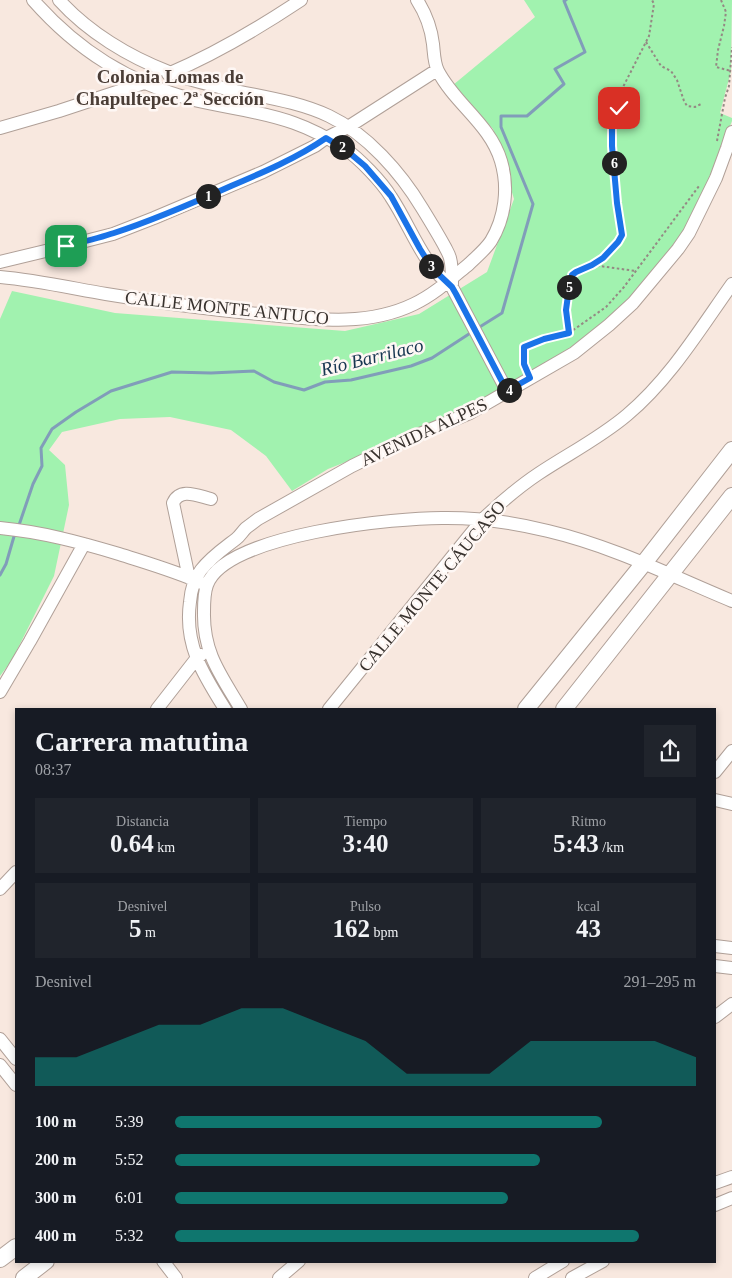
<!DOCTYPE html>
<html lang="es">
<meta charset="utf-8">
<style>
body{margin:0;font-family:Georgia,serif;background:#20242c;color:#f1f3f6;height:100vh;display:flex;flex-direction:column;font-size:19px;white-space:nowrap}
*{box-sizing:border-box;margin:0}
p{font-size:16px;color:#9ea1a6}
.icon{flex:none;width:28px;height:28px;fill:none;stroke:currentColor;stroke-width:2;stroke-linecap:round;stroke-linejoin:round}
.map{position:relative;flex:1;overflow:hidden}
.details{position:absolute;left:15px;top:708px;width:701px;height:555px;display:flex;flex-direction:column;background:#171b24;border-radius:0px;box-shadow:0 2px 8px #0003}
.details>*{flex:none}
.pin{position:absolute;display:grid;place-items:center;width:42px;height:42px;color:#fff;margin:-21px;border-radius:10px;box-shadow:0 2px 8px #0006}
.km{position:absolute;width:25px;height:25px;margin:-12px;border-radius:50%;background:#222;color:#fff;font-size:14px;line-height:25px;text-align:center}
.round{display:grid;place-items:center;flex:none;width:52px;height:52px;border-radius:0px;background:#20242c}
.overview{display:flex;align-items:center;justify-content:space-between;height:85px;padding:0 20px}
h1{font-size:28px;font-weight:700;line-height:38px}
.metrics{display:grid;grid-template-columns:repeat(3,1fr);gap:8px;height:85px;padding:5px 20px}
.metrics div{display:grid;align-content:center;border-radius:0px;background:#20242c;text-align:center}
.metrics b{font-size:25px;font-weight:700}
.metrics small{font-size:14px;font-weight:400}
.metrics p{font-size:14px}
.chart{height:140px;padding:10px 20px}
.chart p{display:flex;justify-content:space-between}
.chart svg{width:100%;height:90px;margin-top:5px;fill:#0f766e;opacity:.7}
ul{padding:0 20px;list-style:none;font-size:16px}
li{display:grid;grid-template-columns:80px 60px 1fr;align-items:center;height:38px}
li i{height:12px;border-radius:6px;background:#0f766e}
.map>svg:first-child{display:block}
.green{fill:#a1f2af}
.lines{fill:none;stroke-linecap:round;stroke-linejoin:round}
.stream{stroke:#819db9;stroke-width:3}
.minor-casing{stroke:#b0a098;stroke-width:14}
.major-casing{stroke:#b0a098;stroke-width:18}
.path{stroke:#948983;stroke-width:2;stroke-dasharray:2.5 2.5;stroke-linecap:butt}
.minor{stroke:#fff;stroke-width:12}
.major{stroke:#fff;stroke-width:16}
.route-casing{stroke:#fff;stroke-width:10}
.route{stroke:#1a73e8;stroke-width:6}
.labels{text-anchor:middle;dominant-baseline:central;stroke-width:5;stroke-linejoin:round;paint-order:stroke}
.street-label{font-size:18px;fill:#38322e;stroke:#fef7f4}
.neighbourhood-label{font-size:19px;font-weight:bold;fill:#4a3d36;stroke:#fef7f4}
.water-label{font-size:19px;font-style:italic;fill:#173651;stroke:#fef7f4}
</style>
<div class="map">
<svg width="732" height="1278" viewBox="0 0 732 1278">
<rect width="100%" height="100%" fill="#f8e8df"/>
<path class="green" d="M524,0H732L731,71L720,113L732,118V121L710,177L682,234L631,301L572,350L467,408L376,450L328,469L292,491L266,456L231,430L170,417L120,419L62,432L49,450L65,465L69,505L54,576L12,660L0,676V319L12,291L115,313L345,331L419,314L487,272L514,199L493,129L453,85L535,17Z"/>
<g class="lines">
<path class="stream" d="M478,328L502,313L533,204L501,127V116H527L564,84L555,69L585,52L564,1L566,0
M18,528L33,484L42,466L41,448L52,429L76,412L111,391L172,372L211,373L254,371L274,382L304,390L325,382L351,380L411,366L432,358L472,332
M0,575L6,564L15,533"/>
<defs>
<path id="minor" d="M33,0C78,51 128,82 194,100C227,108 262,111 294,123C311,129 328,138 344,148C359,158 382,182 391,197C411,227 422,264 452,287L507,391
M59,0C88,32 129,57 169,72C188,80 208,84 227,89C262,97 297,101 329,116C367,134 401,173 422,208C430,221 438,234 445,247C447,251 449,254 450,258C452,265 452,276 452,284
M168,74C215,54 259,28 301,0
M0,128L59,111L147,82
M0,262L66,246L113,234L154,218L263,172L315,146L326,138L348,127L437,70
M0,277C35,280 71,288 106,294C160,303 215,310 270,315C319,320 369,326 414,304C435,294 452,278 469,264C476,257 485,250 491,241C505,218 509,188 501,161C490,124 455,104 438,71C434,63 434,53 433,44C431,27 426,14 417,0
M0,528C42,532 79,542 119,554C147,563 175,571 202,583
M189,578L173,503C180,487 198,496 211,499
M0,692L30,641L84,544
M157,709L196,659L201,655
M225,709C203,674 184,645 190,602C191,590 194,579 201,570C211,557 223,549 236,539C240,536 242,532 246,528C250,525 254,522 258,519L352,466L403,441L470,413L574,353L609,325L633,303L678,249L689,233L716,178L727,148L732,132
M241,709C221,675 203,653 204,612C204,603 204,593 207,585C225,534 398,517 447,518C481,518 516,523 548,531C612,546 672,576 732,601
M329,709L482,520C500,503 517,488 538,474C568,454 600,438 627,415C670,379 700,329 732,284
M715,772L732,751
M715,800L732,804
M0,889L16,872
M715,946L732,948
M715,966L732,968
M715,1017L732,1004
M0,1039L16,1059
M0,1065L16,1085
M715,1183L732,1177
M715,1205L732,1198
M163,1261L176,1278
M279,1278L299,1261
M535,1278L563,1261
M572,1278L603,1261"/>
<path id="major" d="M526,709L644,563L732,450
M564,709L732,496
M0,1259L16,1247
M24,1278L46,1261"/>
</defs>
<use href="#minor" class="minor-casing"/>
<use href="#major" class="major-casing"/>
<path class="path" d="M721,0L726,12L724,26L718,50L716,67L731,71
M646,42L661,66L671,71L677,80L684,101L687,106L695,107L701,104
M717,141L725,98L729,86L732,47
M592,265L636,271
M569,333L606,307L624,287L699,186
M526,368L524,365V347L544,339L569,333L566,310L569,288L572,275L575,272L585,268L603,258L618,243L622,235L617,203L612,146V125L619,108L621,91L649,36L654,4L652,0"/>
<use href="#minor" class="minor"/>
<use href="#major" class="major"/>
</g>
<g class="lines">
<defs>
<path id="route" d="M66,246C82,242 99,238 114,233C154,220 193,203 231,186C264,172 297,158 326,138L346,150L365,166L391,196L420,249L432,268L452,287L456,294L507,391L530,378L524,364V347L544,339L569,333L566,310L569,288L572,275L576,272L592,265L603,258L618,242L622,235L617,203L612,146V125L619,108"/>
</defs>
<use href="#route" class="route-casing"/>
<use href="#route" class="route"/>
</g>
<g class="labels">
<g class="street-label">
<text transform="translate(227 308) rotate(6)">CALLE MONTE ANTUCO</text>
<text transform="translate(424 432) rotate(-25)">AVENIDA ALPES</text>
<text transform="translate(432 586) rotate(-50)">CALLE MONTE CÁUCASO</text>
</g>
<g class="neighbourhood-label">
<text x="170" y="76">Colonia Lomas de<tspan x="170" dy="22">Chapultepec 2ª Sección</tspan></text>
</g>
<g class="water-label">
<text transform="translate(372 357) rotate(-14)">Río Barrilaco</text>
</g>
</g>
</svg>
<div class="pin" style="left:66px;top:246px;background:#1e9e55"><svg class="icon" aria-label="arrive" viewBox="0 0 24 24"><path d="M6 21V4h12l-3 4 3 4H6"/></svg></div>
<div class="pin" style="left:619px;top:108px;background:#d93025"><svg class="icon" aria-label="check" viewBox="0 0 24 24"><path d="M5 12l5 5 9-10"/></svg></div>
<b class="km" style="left:208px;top:196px">1</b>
<b class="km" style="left:342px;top:147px">2</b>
<b class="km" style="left:431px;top:266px">3</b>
<b class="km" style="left:509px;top:390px">4</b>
<b class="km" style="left:569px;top:287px">5</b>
<b class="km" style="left:614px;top:163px">6</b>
<section class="details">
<div class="overview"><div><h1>Carrera matutina</h1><p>08:37</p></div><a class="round"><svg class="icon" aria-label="share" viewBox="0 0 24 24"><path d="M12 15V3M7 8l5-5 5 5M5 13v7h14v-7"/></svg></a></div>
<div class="metrics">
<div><p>Distancia</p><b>0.64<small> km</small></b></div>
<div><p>Tiempo</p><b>3:40</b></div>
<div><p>Ritmo</p><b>5:43<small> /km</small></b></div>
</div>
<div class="metrics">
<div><p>Desnivel</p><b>5<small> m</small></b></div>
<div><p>Pulso</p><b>162<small> bpm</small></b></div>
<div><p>kcal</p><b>43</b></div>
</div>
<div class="chart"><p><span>Desnivel</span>291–295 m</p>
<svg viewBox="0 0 160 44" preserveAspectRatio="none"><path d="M0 44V30L10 30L20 22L30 14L40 14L50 6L60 6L70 14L80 22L90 38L100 38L110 38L120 22L130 22L140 22L150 22L160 30V44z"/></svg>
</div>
<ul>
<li><b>100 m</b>5:39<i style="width:82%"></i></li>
<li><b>200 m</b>5:52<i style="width:70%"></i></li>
<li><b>300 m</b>6:01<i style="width:64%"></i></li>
<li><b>400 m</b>5:32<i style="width:89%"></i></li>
</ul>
</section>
</div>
